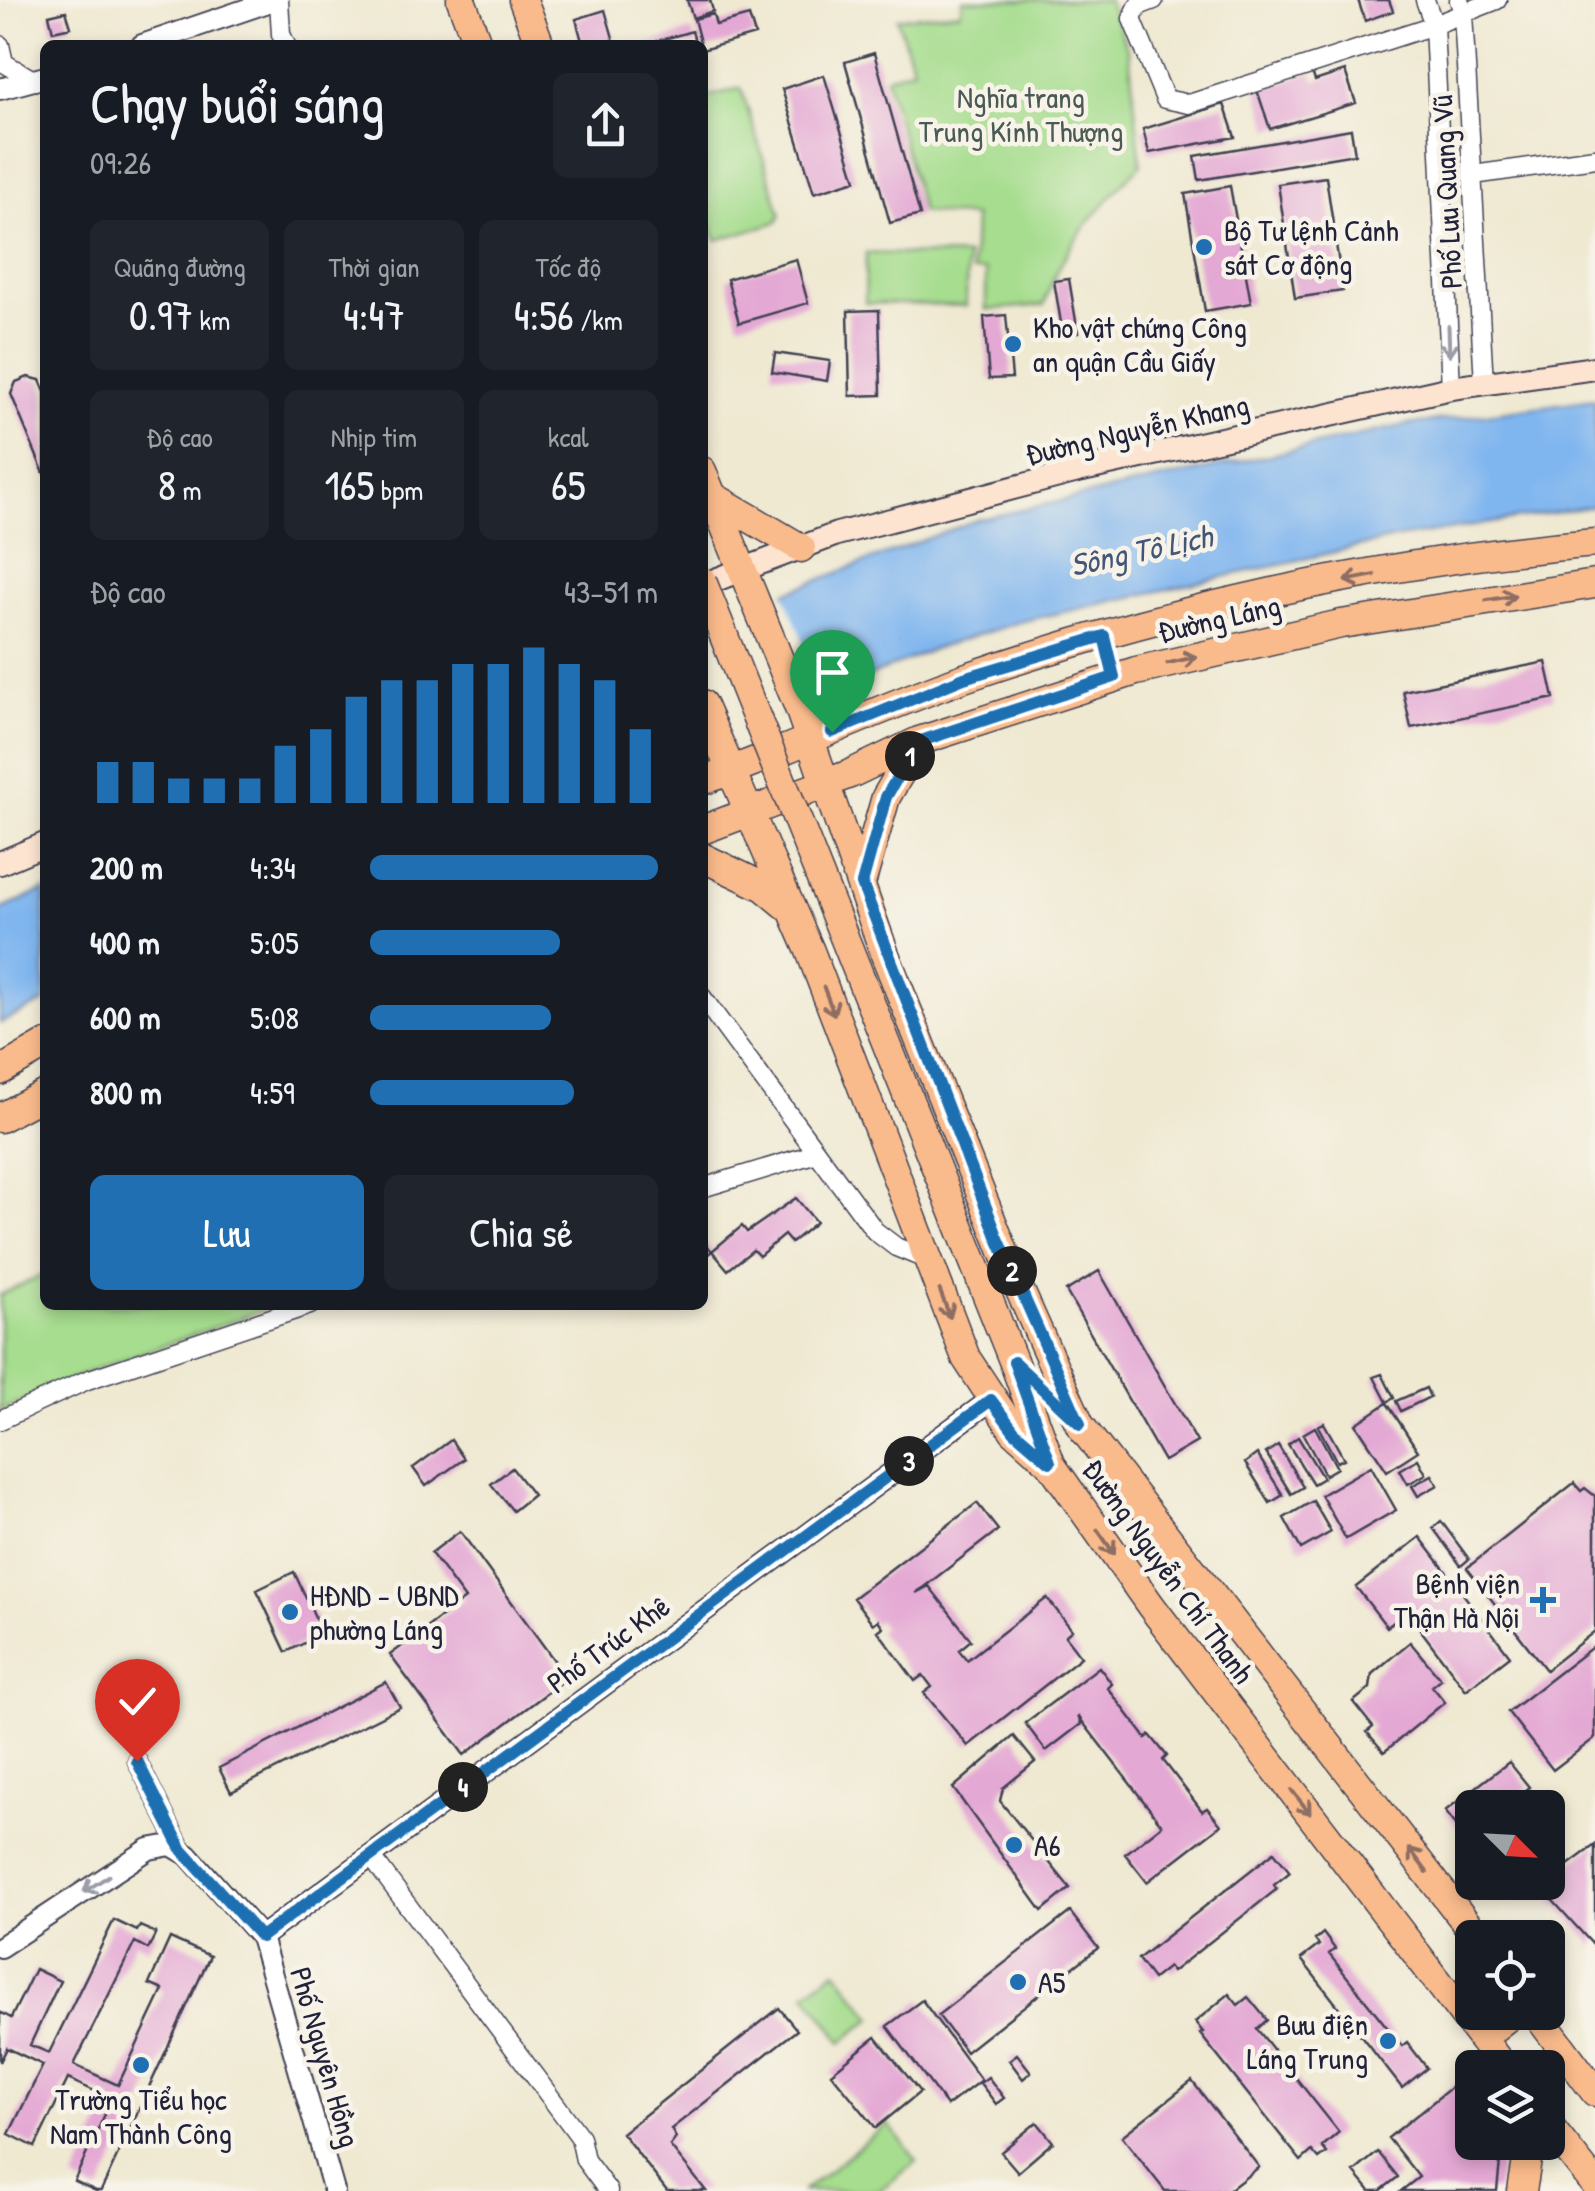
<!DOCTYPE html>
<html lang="vi">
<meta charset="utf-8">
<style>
body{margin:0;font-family:"Patrick Hand",sans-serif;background:#20242c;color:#f1f3f6;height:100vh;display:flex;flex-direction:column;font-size:38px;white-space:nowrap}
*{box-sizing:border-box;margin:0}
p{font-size:32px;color:#9ea1a6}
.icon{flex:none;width:55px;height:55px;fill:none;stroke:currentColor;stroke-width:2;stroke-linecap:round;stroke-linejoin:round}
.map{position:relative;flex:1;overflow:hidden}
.panel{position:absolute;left:40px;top:40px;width:668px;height:1270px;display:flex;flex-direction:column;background:#171b24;border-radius:15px;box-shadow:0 5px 15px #0003}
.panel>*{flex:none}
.needle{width:65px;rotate:114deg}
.fabs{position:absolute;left:1455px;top:1790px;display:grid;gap:20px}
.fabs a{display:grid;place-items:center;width:110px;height:110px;border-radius:15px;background:#171b24;box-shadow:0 5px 15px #0003;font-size:50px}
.pin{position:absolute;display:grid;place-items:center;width:85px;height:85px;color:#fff;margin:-102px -42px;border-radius:50% 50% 50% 0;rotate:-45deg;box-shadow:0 0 10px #0007}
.pin .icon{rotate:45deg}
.km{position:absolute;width:50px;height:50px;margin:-25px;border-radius:50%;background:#222;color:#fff;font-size:28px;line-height:50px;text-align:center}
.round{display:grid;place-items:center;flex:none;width:105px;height:105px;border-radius:15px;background:#20242c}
.summary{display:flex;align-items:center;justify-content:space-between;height:170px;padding:0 50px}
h1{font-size:55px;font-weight:600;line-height:75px}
.metrics{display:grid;grid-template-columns:repeat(3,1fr);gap:15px;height:170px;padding:10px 50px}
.metrics div{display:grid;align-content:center;border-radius:15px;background:#20242c;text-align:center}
.metrics b{font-size:42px;font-weight:600}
.metrics small{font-size:28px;font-weight:400}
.metrics p{font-size:28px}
.chart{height:280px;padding:20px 50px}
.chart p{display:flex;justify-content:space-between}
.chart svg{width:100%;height:180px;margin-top:10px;stroke:#1f6fb2;stroke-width:6}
.cta{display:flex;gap:20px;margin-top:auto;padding:20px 50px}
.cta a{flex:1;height:115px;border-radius:15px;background:#1f6fb2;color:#fff;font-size:40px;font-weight:600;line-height:115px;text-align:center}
.cta a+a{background:#20242c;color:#f1f3f6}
ul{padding:0 50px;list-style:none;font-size:32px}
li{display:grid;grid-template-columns:160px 120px 1fr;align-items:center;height:75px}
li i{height:25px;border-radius:12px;background:#1f6fb2}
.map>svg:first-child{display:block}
.green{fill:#a6dd8e;stroke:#648064;stroke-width:2.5}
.water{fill:#80b6ef;stroke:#516c95;stroke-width:2.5}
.pier{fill:#efe9d2}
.building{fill:#e4a8d4}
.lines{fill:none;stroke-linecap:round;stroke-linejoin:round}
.minor-casing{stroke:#414052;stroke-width:21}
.tertiary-casing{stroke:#414052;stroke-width:24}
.secondary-casing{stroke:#414052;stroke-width:26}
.primary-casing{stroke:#414052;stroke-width:31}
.minor{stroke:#fff;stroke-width:18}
.tertiary{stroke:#fff;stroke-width:20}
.secondary{stroke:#fde4d1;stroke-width:22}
.primary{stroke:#fabb8c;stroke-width:28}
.primary-bridge-casing{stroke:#414052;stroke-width:31;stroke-linecap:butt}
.primary-bridge{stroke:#fabb8c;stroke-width:28}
.oneway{stroke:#9c9ca7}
.oneway2{stroke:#8e6e64}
.route-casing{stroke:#fff;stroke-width:20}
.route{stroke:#1f6fb2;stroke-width:12}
.poi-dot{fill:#1f6fb2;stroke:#f7f3e8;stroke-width:4}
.labels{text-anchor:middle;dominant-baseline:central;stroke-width:9;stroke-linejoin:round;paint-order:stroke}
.park-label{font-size:30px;fill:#4a5a54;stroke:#f7f3e8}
.street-label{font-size:30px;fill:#22223b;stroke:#f7f3e8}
.poi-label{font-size:30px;fill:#22223b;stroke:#f7f3e8;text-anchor:start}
.water-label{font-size:32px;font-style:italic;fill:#43567a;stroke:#f7f3e8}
</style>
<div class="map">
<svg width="1595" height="2191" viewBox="0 0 1595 2191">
<rect width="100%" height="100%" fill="#f7f3e8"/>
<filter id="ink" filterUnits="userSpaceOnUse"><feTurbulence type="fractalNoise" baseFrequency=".01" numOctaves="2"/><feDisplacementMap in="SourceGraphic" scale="20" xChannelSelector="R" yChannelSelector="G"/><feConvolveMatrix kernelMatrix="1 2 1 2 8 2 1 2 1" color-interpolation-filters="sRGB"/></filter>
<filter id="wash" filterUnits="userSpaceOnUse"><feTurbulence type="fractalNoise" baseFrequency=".0048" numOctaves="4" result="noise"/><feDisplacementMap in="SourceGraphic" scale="40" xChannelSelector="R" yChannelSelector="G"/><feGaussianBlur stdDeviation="2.25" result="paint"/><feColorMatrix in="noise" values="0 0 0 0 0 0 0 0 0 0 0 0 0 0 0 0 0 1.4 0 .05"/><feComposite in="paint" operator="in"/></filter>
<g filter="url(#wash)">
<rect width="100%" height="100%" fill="#efe9d2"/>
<path class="green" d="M963,0H1108L1129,52L1141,164C1099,208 1062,245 1044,305L986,310V271H972L974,217L922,212L886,77L913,68L897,18L960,12Z
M741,88L781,215L777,222L717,240L703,207V98Z
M866,253L967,256L966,306L865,303Z
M45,1274V1305H277L94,1370L0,1411V1295Z
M836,1970L873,2018L842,2042L806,1993Z
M888,2124L917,2161L879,2191H803Z"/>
<path class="water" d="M1595,399V506L1398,538L1019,622L931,650L703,748V624L976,520L1406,425Z
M45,890V1002L0,1023V910Z"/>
<path class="pier" d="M783,591L826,697L778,716L780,721L702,748V619Z"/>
<g id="blocks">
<path class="building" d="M687,0H710L713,11L693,18Z
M1358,0H1389L1393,11L1365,21Z
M605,10L615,45H583L576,19Z
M66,11L71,27L53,31L49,15Z
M713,14L716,25L749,16L755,35L702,50L694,19Z
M692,31L696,45H647V44Z
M874,53L920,215L890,223L845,62Z
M1345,71L1356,103L1270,129L1257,90L1312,72L1315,81Z
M824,75L856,180L814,193L782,89Z
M1224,104L1235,137L1149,153L1143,129Z
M1351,129L1355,154L1199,180L1195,156Z
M1326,177L1343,291L1295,298L1278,184Z
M1230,186L1251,303L1205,311L1185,194Z
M796,259L808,303L739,323L727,279Z
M1069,279L1078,333L1063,335L1054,281Z
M879,310L881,395L850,396L848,311Z
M1006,315L1012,378L989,379L984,317Z
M775,353L830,361L827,381L772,372Z
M28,377L40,380L45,392V476L11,394L16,382Z
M1546,662L1554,698L1411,728L1403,691Z
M796,1198L816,1222L791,1243L784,1235L759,1256L753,1250L728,1270L712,1251L702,1259V1240L712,1251L742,1226L747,1232Z
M1099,1271L1197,1442L1164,1461L1066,1291Z
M1382,1374L1394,1398L1387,1402L1374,1377Z
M1426,1388L1430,1397L1401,1411L1396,1401Z
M1387,1403L1418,1451L1387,1471L1356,1424Z
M1324,1423L1344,1459L1337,1462L1318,1426Z
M1315,1427L1337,1468L1325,1475L1303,1434Z
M1298,1437L1323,1478L1313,1484L1288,1444Z
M451,1440L464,1459L426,1486L413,1468Z
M1278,1445L1303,1487L1291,1494L1266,1453Z
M1257,1454L1283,1495L1270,1503L1245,1463Z
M1418,1459L1426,1474L1408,1484L1400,1470Z
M1371,1466L1396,1510L1346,1539L1321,1495Z
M512,1468L533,1495L513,1511L491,1484Z
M1432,1475L1438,1485L1418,1496L1412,1486Z
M1574,1483L1581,1491L1585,1488L1595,1496V1631L1546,1670L1467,1568Z
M1313,1501L1331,1532L1301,1549L1284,1518Z
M977,1503L998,1530L916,1593L929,1586L971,1640L959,1650L967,1660L1047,1598L1072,1630L1065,1636L1081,1657L968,1746L924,1693L932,1687L923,1675L915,1681L878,1631L883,1627L878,1620L873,1624L853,1598Z
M1441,1521L1469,1559L1461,1566L1433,1528Z
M460,1531L567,1678L464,1755L390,1655L465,1599L431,1553Z
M1420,1537L1510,1656L1466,1690L1407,1612L1387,1627L1356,1587Z
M294,1572L323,1634L286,1652L257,1590Z
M1410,1642L1441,1679L1432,1686L1445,1702L1384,1752L1367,1732L1373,1727L1353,1702L1370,1688L1372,1674Z
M1595,1645V1738L1553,1770L1508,1712Z
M1099,1667L1112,1684L1108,1688L1146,1738L1150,1735L1167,1756L1163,1760L1202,1811L1207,1808L1221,1825L1147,1882L1125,1854L1162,1825L1078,1716L1081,1724L1046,1751L1025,1723Z
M386,1682L400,1707L231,1792L219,1768Z
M1014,1736L1035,1762L1003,1788L1000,1801L1070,1888L1042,1911L953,1788Z
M1509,1762L1529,1787L1516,1797L1524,1808H1472V1829L1464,1835L1445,1811Z
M1548,1838L1568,1865L1595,1845V1947L1546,1893L1551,1889Z
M1274,1852L1290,1872L1274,1885L1277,1889L1172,1972L1168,1967L1153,1979L1138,1959Z
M1070,1912L1098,1948L966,2052L938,2015Z
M114,1920L137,1931L140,1926L156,1933L148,1949L135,1942L74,2065L118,2085L163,1990L149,1984L170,1938L210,1956L101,2191H96L74,2181L112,2099L68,2079L35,2147L9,2134L43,2065L7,2048L0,2062V2012L11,2018L35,1969L60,1981L30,2045L49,2053Z
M1323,1933L1335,1949L1329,1954L1402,2046L1407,2042L1427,2068L1402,2088L1301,1959L1319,1945L1315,1940Z
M1229,1994L1238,2005L1248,1997L1267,2020L1257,2029L1339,2132L1322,2147L1327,2153L1319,2159L1312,2151L1301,2161L1200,2034L1203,2032L1195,2022Z
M922,2000L981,2080L947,2106L887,2026Z
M779,2008L797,2030L671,2129L676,2138L670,2146L706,2191H667L622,2133Z
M876,2037L920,2092L876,2128L831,2073Z
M1017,2054L1031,2072L1023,2079L1009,2060Z
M988,2077L1004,2098L996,2104L980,2083Z
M1464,2077L1472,2088V2142H1502L1497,2191H1401L1419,2177L1388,2138Z
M1192,2081L1259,2167L1228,2191H1165L1122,2136Z
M1037,2122L1053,2142L1018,2172L1001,2152Z
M1378,2152L1398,2177L1380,2191H1370L1354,2172Z"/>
</g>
</g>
<g filter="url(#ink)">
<use href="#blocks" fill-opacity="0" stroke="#414052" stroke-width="2.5"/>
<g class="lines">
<defs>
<path id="minor" d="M279,0L281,34L286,45
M1154,0L1138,6L1132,19L1165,99L1189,104L1434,25L1497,0
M1425,0L1434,25L1451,388
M1459,0L1463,13L1484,383
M0,45L4,63L35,81
M1473,175L1595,158
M702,997L875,1231L896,1247L928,1260
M702,1188L817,1153
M0,1420L87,1380L310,1305
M137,1761L182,1850
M370,1855L580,2137L585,2160L608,2191"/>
<path id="tertiary" d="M142,45L274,0
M0,89L45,77
M261,1937L991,1400
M0,1947L149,1849L171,1845L188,1855L261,1937L334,2191"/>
<path id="secondary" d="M702,585L837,534L1078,471L1451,388L1595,368
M0,863L45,844"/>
<path id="primary" d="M461,0L478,45
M523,0L540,45
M702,471L799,708L884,952L1017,1284L1080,1425L1478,1938
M714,497L801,548
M702,704L810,951L966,1358L1014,1431L1050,1463L1151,1606L1504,2068
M702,781C791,750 876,709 964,678C1165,609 1383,561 1595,543
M702,830L850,774L919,741L1136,671L1341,624L1595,584
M702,857L764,887L787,906
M861,884L886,797L919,741
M0,1071L45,1045
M0,1118L45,1094
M1014,1363L1050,1461
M1535,2012L1595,2092
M1481,2038L1514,2012
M1548,2125L1595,2184
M1522,2191L1530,2142"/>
</defs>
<use href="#minor" class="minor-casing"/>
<use href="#tertiary" class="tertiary-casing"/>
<use href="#secondary" class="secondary-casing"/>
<use href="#primary" class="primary-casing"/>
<use href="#minor" class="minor"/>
<use href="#tertiary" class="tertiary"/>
<use href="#secondary" class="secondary"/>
<use href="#primary" class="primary"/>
<defs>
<path id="primary-bridge" d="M702,581L1014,1363"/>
</defs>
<use href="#primary-bridge" class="primary-bridge-casing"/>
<use href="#primary-bridge" class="primary-bridge"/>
</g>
<defs><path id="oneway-shaft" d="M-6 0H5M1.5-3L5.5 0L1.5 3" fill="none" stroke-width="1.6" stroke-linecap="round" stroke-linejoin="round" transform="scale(2.5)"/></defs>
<g class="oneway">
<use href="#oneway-shaft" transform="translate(1449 341) rotate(88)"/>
<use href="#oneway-shaft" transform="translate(96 1884) rotate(147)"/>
</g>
<g class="oneway2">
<use href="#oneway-shaft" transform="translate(1360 578) rotate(169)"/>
<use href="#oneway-shaft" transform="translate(1501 598) rotate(-9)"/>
<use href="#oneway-shaft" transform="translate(1182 660) rotate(-13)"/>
<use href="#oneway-shaft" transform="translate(829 1001) rotate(69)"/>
<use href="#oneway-shaft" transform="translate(945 1304) rotate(69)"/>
<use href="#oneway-shaft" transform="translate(1106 1542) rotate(55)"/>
<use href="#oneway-shaft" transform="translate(1301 1802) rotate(52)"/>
<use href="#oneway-shaft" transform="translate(1418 1860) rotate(-127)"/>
</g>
</g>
<g class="lines" filter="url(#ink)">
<defs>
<path id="route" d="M137,1761L182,1850L261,1937L991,1400L1014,1431L1050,1462L1014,1362L1080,1424L997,1236L862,884L886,797L918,742L1114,677L1104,636L964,678L832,732"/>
</defs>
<use href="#route" class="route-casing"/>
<use href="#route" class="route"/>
</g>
<g class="poi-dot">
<circle cx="1204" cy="247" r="10"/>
<circle cx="1013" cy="344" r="10"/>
<path d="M1538 1585h10v10h10v10h-10v10h-10v-10h-10v-10h10z"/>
<circle cx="290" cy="1612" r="10"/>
<circle cx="1014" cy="1845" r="10"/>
<circle cx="1018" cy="1982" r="10"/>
<circle cx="1388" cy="2041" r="10"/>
<circle cx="141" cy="2065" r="10"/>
</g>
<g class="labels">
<g class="park-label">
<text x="1021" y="97">Nghĩa trang<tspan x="1021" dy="34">Trung Kính Thượng</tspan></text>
</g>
<g class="street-label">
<text transform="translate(1446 192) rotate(-93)">Phố Lưu Quang Vũ</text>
<text transform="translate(1137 429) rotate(-13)">Đường Nguyễn Khang</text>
<text transform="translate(1219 618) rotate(-13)">Đường Láng</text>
<text transform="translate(1169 1571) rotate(54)">Đường Nguyễn Chí Thanh</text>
<text transform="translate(608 1644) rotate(-36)">Phố Trúc Khê</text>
<text transform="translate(326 2057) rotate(74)">Phố Nguyên Hồng</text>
</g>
<g class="poi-label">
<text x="1224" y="230">Bộ Tư lệnh Cảnh<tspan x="1224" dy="34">sát Cơ động</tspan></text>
<text x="1033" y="327">Kho vật chứng Công<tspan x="1033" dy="34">an quận Cầu Giấy</tspan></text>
<text x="1520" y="1583" text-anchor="end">Bệnh viện<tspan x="1520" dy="34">Thận Hà Nội</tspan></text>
<text x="310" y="1595">HĐND - UBND<tspan x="310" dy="34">phường Láng</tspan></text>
<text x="1034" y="1845">A6</text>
<text x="1038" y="1982">A5</text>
<text x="1368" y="2024" text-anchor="end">Bưu điện<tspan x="1368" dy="34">Láng Trung</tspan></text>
<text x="141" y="2099" text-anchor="middle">Trường Tiểu học<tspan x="141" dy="34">Nam Thành Công</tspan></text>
</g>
<g class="water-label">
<text transform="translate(1141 550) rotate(-12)">Sông Tô Lịch</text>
</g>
</g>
</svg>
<div class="fabs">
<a><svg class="needle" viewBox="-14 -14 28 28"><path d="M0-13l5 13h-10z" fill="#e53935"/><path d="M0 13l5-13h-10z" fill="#9ea1a6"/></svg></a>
<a><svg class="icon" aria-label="locate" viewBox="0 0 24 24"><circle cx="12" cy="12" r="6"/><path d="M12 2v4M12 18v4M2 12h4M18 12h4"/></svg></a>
<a><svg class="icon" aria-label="layers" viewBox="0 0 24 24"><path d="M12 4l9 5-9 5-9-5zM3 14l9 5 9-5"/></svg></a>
</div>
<div class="pin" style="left:832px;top:732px;background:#1e9e55"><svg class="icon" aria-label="arrive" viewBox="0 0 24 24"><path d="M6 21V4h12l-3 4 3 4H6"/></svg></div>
<div class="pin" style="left:137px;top:1761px;background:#d93025"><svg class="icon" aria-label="check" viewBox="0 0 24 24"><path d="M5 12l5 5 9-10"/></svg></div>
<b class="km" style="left:910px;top:756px">1</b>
<b class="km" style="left:1012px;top:1271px">2</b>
<b class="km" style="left:909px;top:1461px">3</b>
<b class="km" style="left:463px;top:1787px">4</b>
<section class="panel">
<div class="summary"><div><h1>Chạy buổi sáng</h1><p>09:26</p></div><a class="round"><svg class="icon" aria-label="share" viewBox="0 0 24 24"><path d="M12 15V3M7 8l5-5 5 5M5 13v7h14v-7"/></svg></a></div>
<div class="metrics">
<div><p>Quãng đường</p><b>0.97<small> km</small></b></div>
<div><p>Thời gian</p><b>4:47</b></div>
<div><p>Tốc độ</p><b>4:56<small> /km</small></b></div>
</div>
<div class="metrics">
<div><p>Độ cao</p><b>8<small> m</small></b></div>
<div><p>Nhịp tim</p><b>165<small> bpm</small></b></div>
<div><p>kcal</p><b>65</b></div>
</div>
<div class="chart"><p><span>Độ cao</span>43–51 m</p>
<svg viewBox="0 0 160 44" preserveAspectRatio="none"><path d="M5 44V34M15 44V34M25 44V38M35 44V38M45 44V38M55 44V30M65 44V26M75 44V18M85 44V14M95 44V14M105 44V10M115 44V10M125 44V6M135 44V10M145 44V14M155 44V26"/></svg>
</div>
<ul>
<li><b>200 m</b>4:34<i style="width:100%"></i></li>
<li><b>400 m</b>5:05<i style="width:66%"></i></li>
<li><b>600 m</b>5:08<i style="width:63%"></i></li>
<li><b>800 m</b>4:59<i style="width:71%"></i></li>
</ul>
<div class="cta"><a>Lưu</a><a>Chia sẻ</a></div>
</section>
</div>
